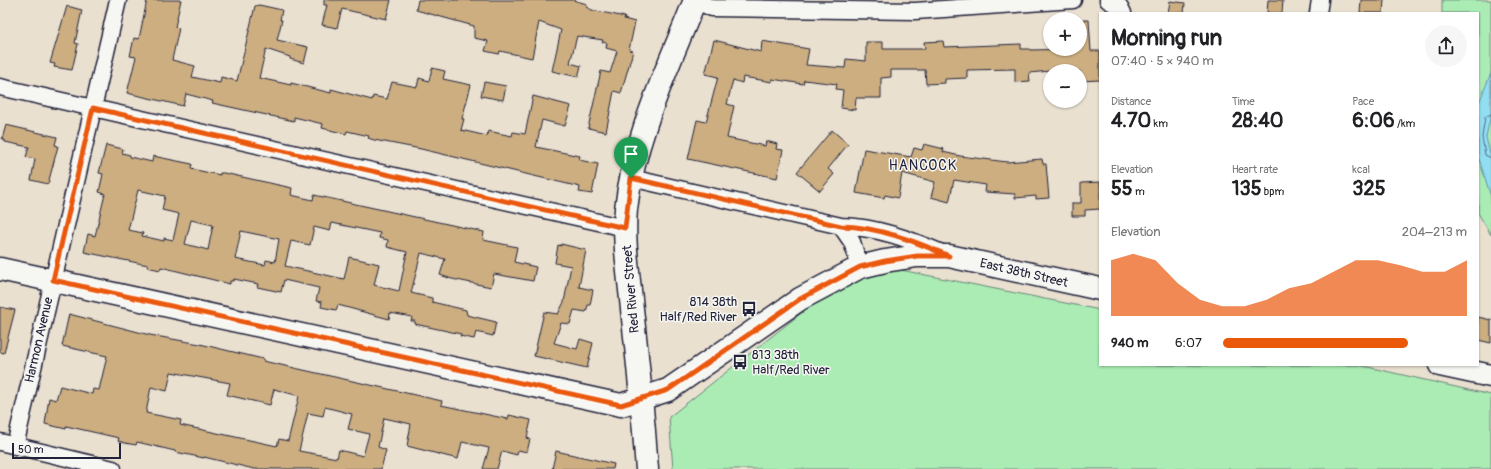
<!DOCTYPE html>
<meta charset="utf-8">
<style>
body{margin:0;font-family:Pangolin,sans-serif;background:#f6f6f6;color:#202124;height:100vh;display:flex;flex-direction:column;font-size:15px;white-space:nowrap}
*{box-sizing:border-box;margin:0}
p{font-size:13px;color:#757577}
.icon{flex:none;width:22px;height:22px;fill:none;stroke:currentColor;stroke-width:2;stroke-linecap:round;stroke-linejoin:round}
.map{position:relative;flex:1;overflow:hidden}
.panel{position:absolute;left:1099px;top:12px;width:380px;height:354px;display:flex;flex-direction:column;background:#fff;border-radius:0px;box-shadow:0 1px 3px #0004}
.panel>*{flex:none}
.controls{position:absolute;left:1043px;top:12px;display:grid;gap:8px}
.controls a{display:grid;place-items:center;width:44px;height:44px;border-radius:50%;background:#fff;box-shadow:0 1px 3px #0004;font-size:20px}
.scale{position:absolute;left:12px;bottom:10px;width:109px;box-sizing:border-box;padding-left:4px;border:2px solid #22223b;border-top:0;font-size:11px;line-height:14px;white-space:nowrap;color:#22223b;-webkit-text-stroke:3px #f6f6f2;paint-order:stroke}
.pin{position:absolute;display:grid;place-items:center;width:34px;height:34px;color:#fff;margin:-41px -17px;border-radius:50% 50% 50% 0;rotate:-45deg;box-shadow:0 0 4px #0007}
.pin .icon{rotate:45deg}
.round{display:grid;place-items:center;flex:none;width:42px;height:42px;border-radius:21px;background:#f6f6f6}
.summary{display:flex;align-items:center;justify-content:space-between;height:68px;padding:0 12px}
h1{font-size:22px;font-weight:800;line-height:30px}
.figures{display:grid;grid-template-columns:repeat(3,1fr);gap:6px;height:68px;padding:4px 12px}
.figures div{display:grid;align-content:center}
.figures b{font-size:20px;font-weight:800}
.figures small{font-size:11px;font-weight:400}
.figures p{font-size:11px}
.chart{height:112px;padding:8px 12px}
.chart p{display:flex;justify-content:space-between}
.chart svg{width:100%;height:72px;margin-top:4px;fill:#ea580c;opacity:.7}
ul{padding:0 12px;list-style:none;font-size:13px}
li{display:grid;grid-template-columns:64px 48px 1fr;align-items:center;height:30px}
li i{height:10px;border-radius:5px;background:#ea580c}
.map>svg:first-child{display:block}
.green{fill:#abecb4;stroke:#668778}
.water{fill:#91ddf1;stroke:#6592a8}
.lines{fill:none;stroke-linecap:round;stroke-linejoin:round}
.shore{stroke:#4e6d84;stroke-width:1}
.building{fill:#ccae80;stroke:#22223b;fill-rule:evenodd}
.street-casing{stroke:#22223b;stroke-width:19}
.secondary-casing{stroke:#22223b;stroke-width:25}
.street{stroke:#f6f6f2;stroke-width:16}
.secondary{stroke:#f6f6f2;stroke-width:22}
.route-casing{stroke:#fff;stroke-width:8}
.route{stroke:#ea580c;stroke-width:5}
.labels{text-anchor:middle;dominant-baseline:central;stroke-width:3;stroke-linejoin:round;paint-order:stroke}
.street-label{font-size:13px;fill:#22223b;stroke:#f6f6f2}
.poi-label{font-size:13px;fill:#22223b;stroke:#f6f6f2;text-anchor:end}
.neighbourhood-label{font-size:14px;letter-spacing:1px;fill:#22223b;stroke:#f6f6f2}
</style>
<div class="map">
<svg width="1491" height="469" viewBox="0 0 1491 469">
<rect width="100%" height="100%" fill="#e9e0d0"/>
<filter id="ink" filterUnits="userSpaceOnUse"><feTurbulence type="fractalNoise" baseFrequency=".025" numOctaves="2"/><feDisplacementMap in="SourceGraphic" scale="8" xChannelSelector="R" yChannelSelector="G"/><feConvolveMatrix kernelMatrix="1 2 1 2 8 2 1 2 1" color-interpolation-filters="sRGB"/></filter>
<g filter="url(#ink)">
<path class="green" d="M1442,0H1491V235L1478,213V13H1442Z
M871,264L1100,310V365H1359L1491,395V469H673L669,417L860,267Z"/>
<path class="water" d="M1491,73V114L1486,137L1491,158V197L1478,156V105Z"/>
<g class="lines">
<path class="shore" d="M1491,114L1485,117L1482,137L1485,155L1491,158"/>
</g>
<path class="building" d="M147,0H181L175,27L179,28L172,60L195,66L192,77L220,83L221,77L237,81L255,6L259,5L282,10L280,20H282L277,40L308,47L304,63L290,59V57L266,49L259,78L291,85V83L331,93V89L372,100L373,96L387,99L392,82L417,87L419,78L429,81L432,68L445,71L443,79L471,85L462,119H464L461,130L487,136L488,131L512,136L513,132L525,134L533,96L571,106L565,126L542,120L536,147L580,156L579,160L598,164L592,194L579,192L580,187L484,164L421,149L374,140L368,138L369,136L347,131L346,134L322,128L323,124L294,117V121L212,103L213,101L186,94L183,106L127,93L136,57L130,56L134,38L139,39Z
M324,0H391L386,19L342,9L337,28L322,25L327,5H324Z
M418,0H573L587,4L586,7L592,10L625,17L624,19L635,22L629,50L633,51L621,93L614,91L606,132L588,128L601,71L610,73L617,51L606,48L607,43L602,42L603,40L577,36L570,63L581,66L578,77L552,71L561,30L539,22L532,58L500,51L499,54L485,51L488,41L474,38V26L416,10Z
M1268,0H1283L1282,13H1267Z
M1361,0H1384L1383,13H1360Z
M1170,1L1185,3L1184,13H1168Z
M67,6L82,10L75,43L78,44L72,70L54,67L55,64L50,63Z
M1080,20H1089L1091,51H1100V80L1080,81V71H1050L1029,73L1030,81L1015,82V69L967,70V78L945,79V83L926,84L925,70H891V77L881,78V98H856L855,110L841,108L843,90L836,89L837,84L804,80L803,84L772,79V82L743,77L742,83L733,80L727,104L734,106L727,138L765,146L766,141L777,144L776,149L783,150L777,178L688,159L697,120L706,122L718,77L705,74L714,40L761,52L762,41L809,49L806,65L845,68L846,59L866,61V42H883V49H925L924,42L943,41L944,47L1021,44V49H1030V50L1080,49Z
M484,82L506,86L503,100L481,96Z
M6,125L57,137L55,145L58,146L48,184L31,180L35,159L26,157L29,147L5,142V140L2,139Z
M832,130L848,144L828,169L834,174L820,191L797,172Z
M924,144L944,149L943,152L960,156L1007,162L1042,159L1043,164H1046L1049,198L1036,199V196L1015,198V194L985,192L986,185L954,180L949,202L931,197L935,182L902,173L898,198L885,195L884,198L856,193L864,149L911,157L914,148L922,150Z
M106,145L123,149L122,153L130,155V157L152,162L153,156L192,164L191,169L220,175V173H224L292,188L291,195L313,200L314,195L484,232L483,240L517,247L514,262L536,267L533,281L494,274L491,287L452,279L440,275L445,259L421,253L411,293L432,298V302L466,310L467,315L496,322L493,336L476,332L474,339L460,336L461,334L415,324V321H411L412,317L390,313L389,319L338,305L336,310L321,307L322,302L316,301L319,288L284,280L281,292L257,287L258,284L234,279L233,281H230V284L161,267L160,270L147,267L148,265L84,252L88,234L95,236L105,194L99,192L103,174L99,173ZM138,190L165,196L162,210L179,214L173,240L164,238V241L142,236L143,233L128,230ZM191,220L213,225L208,250L185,244ZM332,223L380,233L379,238L388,240L387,247L407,252L399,291L374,285L379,264L349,257L344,279L285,266L291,241L310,245L314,227L330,231ZM241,231L279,239L275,262L266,260L265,265L235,259Z
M1100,182V209L1085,210V216H1072V203H1081V183Z
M561,244L586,250L579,287L593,290L590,305H588L586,312L574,310L570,324L561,323L554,343L577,349L580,339L593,343L587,368L534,356L544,312L558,314L564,302L571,266L555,263L558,245L561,246Z
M0,307L15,310L4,353L0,352Z
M69,314L150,335L200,344L263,359V361L442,401L441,405L508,419L509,415L531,420L527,438L530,439L527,452L518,450L517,455L502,451L497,469H483L489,448L462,442L458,459L407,446L411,424L384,418L378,447L386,450L381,469H254L204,457V458L175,452V451L137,442L136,445L125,443L118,441L119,438L66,426V429L45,424L49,398L56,400L60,386L92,394L93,389L99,390L107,356L62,346ZM171,372L230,383L227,395L270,405L274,389L299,396L288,441L279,439L277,446L180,425L181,420L146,413L151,387L167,391ZM325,407L352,414L348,429L369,434L363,456L339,450L337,458L299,451L308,413L323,416Z
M1478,317L1491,320V343L1478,340Z
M556,451L614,464L613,469H552Z"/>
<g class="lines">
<defs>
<path id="street" d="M694,0L712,8L915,11L1073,0
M1108,0L1120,7L1123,13
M1318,13L1320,0
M0,87L625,228
M631,178L841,226C877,227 909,239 942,253
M841,226L852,242L860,267
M0,442L113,469
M15,446L118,0"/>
<path id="secondary" d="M0,269L621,405L668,390L800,299L860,267L885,261L917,256H949L1100,289
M1440,365L1491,376
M647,469C643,416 638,362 632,309C629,277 623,242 626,209C634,136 668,68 695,0"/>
</defs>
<use href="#street" class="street-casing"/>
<use href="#secondary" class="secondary-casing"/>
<use href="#street" class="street"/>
<use href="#secondary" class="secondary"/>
</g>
</g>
<g class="lines" filter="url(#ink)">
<defs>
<path id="route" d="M93,108L625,228L631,178L841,226C879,227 914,241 949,256H917L885,261L860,267L800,299L668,390L621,405L53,280Z"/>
</defs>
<use href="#route" class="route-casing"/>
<use href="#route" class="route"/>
</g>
<defs>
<symbol id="bus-bare" viewBox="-9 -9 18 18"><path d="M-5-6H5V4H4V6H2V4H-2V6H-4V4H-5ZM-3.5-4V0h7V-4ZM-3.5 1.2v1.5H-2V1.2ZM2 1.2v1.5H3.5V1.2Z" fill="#22223b" stroke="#f6f6f2" stroke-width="2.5" paint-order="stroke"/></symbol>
</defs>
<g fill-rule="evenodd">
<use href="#bus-bare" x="738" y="298" width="22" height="22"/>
<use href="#bus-bare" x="729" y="351" width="22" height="22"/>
</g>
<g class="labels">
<g class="street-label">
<text transform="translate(1024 273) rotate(13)">East 38th Street</text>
<text transform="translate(631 289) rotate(-95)">Red River Street</text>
<text transform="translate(39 340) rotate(-77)">Harmon Avenue</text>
</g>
<g class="poi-label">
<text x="737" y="302">814 38th<tspan x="737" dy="15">Half/Red River</tspan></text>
<text x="752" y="355" text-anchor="start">813 38th<tspan x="752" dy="15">Half/Red River</tspan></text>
</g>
<g class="neighbourhood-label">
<text x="923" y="165">HANCOCK</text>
</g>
</g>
</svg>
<div class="controls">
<a>+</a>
<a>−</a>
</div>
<div class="scale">50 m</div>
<div class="pin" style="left:631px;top:178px;background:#1e9e55"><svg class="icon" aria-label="arrive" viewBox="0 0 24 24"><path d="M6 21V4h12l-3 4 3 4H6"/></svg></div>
<section class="panel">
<div class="summary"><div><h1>Morning run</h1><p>07:40 · 5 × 940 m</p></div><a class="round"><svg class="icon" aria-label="share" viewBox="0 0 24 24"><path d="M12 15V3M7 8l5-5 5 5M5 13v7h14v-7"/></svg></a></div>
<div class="figures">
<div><p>Distance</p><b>4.70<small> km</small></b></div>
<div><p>Time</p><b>28:40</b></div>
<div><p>Pace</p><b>6:06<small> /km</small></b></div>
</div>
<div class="figures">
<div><p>Elevation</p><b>55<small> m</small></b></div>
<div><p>Heart rate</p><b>135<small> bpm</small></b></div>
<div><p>kcal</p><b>325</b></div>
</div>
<div class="chart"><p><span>Elevation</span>204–213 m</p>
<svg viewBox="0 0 160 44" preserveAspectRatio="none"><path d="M0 44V10L10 6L20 10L30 24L40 34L50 38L60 38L70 34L80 27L90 24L100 17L110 10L120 10L130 13L140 17L150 17L160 10V44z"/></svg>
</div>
<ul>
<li><b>940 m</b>6:07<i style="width:76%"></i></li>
</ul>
</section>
</div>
